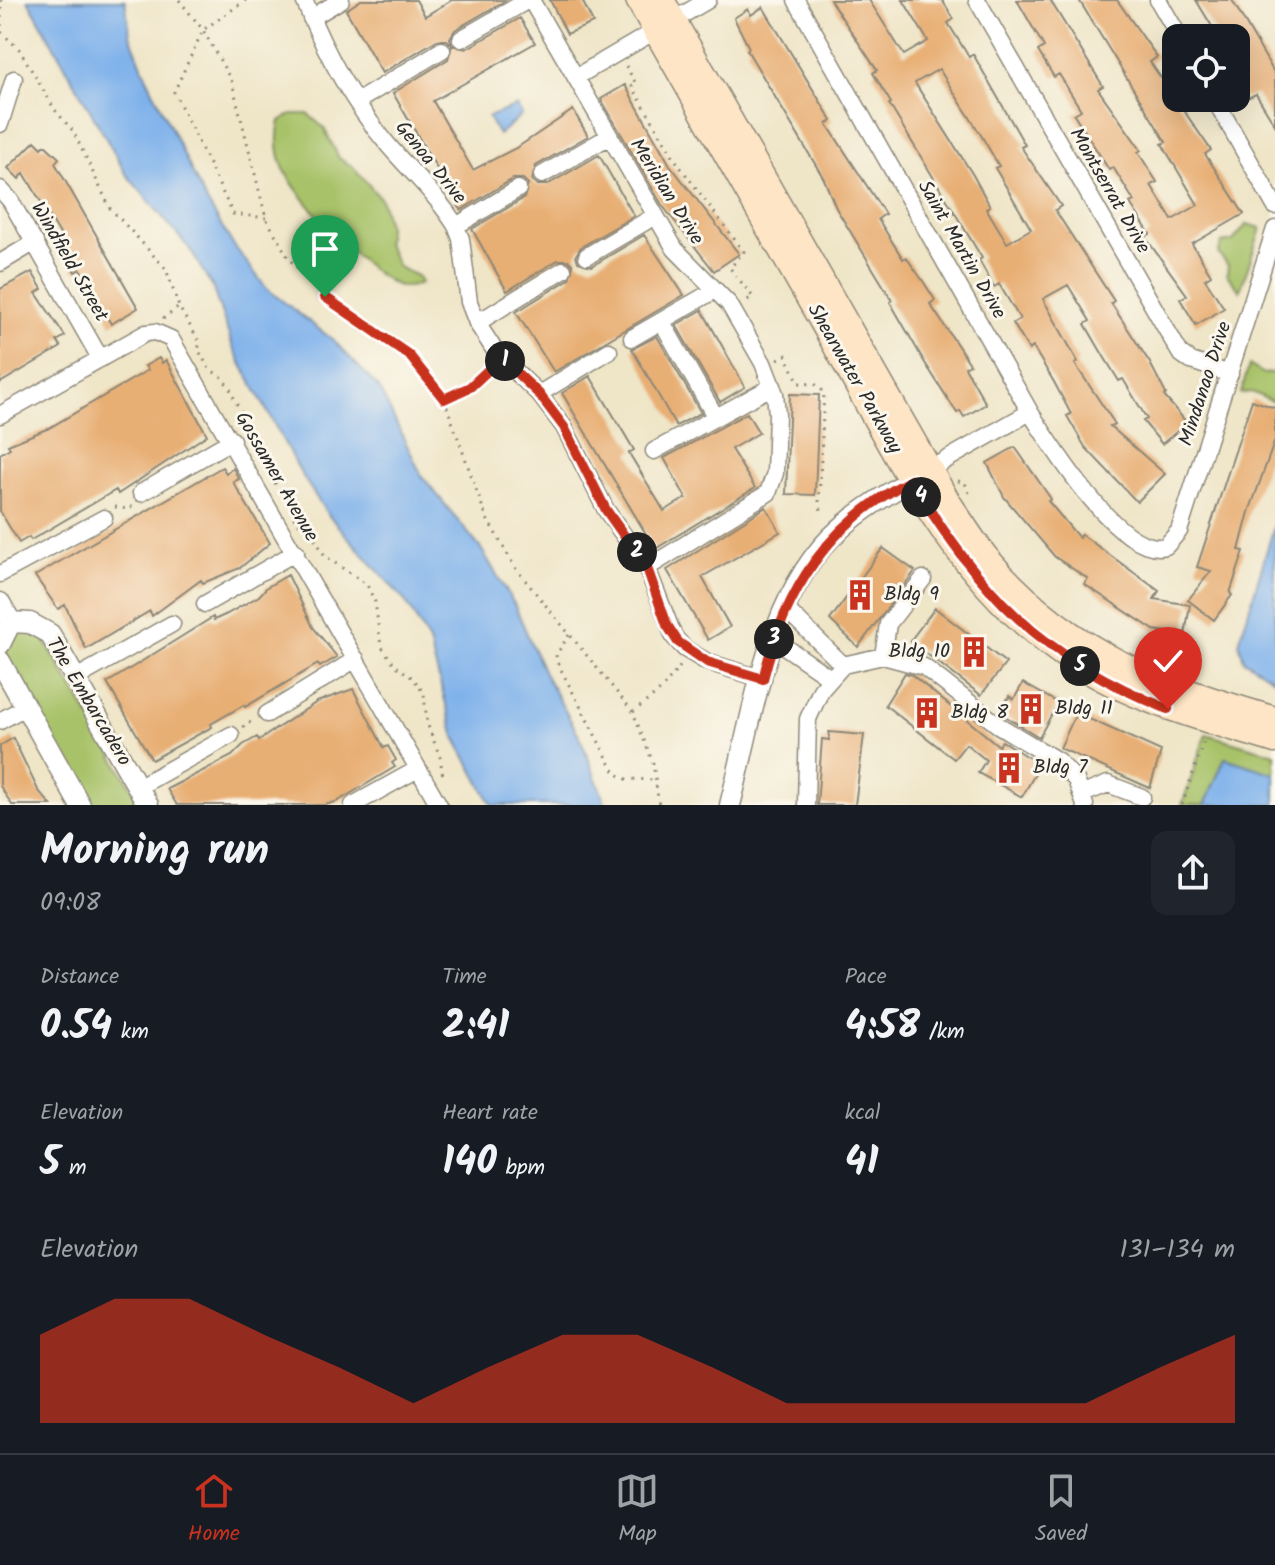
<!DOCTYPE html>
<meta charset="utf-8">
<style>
body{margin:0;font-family:Kalam,sans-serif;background:#20242c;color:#f1f3f6;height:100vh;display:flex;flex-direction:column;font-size:30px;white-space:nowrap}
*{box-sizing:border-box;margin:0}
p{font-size:26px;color:#9ea1a6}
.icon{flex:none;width:44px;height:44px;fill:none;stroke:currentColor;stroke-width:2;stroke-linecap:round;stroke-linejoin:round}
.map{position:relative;height:805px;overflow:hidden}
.details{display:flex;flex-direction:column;background:#171b24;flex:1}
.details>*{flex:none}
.controls{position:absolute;left:1162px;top:24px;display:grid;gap:16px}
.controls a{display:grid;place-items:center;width:88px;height:88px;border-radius:16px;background:#171b24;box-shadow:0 8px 32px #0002;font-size:40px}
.pin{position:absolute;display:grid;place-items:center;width:68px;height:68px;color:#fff;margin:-82px -34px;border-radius:50% 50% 50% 0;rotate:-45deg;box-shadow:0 0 8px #0007}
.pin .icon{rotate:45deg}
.km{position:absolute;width:40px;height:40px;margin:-20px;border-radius:50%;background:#222;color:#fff;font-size:22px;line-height:40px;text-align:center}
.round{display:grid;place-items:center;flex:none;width:84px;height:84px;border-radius:16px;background:#20242c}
.overview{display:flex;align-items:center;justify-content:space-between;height:136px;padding:0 40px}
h1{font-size:44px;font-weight:600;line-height:60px}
.metrics{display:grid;grid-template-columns:repeat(3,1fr);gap:12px;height:136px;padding:8px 40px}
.metrics div{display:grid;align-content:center}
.metrics b{font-size:40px;font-weight:600}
.metrics small{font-size:22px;font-weight:400}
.metrics p{font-size:22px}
.chart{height:224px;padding:16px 40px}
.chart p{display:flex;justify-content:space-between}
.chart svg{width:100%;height:144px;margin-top:8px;fill:#c8321e;opacity:.7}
.tab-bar{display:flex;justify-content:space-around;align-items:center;height:112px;border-top:2px solid #363941;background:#171b24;font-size:22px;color:#9ea1a6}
.tab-bar a{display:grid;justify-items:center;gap:4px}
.tab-bar .on{color:#c8321e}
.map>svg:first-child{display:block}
.green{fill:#a8c269;stroke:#6a764a;stroke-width:2}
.water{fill:#7eb1eb;stroke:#546e8b;stroke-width:2}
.building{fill:#e8af74;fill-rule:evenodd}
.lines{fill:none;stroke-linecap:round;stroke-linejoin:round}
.minor-casing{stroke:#8d8879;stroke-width:19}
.tertiary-casing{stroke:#8d8879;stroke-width:23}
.secondary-casing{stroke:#8d8879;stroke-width:27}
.path{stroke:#8d8879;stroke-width:3;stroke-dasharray:2 6;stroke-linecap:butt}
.minor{stroke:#fff;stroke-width:16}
.tertiary{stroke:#fff;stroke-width:20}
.secondary{stroke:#fde5c5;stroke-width:24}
.route-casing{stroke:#fff;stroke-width:16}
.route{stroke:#c8321e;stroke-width:10}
.labels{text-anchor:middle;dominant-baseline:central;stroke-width:6;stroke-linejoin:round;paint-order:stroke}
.street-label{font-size:20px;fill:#2b2b2b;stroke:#fbf7ec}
.poi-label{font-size:20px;fill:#2b2b2b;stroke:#fbf7ec;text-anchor:start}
</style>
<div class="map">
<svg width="1275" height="805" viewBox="0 0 1275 805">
<rect width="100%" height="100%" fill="#fbf7ec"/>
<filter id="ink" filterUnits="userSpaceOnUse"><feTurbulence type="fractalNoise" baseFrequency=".0125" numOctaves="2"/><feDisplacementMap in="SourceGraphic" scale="16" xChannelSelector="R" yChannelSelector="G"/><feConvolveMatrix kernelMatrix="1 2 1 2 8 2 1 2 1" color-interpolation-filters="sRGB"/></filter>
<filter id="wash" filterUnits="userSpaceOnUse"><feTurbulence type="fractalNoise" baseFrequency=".006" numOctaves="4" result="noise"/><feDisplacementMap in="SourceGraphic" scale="32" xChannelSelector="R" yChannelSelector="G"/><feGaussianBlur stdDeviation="1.8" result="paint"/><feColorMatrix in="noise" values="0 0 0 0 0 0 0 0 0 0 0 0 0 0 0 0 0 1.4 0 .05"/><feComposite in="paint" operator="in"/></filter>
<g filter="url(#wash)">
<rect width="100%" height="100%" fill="#efe5c7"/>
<path class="green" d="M292,114H308L324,128L339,158L354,168L381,199L388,225L386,242L398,267L417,276L421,283C412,286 405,289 397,285C367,274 298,199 284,169C277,153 276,138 280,121Z
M1247,224L1261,228L1240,291L1227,275L1228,265L1218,253L1222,243L1233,241Z
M1249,365L1264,374L1275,372V403L1252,392L1241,393Z
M25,630L40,633L142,805H88L5,653L17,633Z
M1206,734L1275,754V775L1225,758L1205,805H1182Z"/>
<path class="water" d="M28,0H125L130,35L146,76L204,197L232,243L267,289L333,340L379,388L422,476L482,550L514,604L545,675L580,737L606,805H492L455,737L429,642L406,602L328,515L303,477L234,350L212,286L189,248L126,174Z
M517,106L522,115L498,135L488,117Z
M1275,523V680L1244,660L1239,643Z
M1225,758L1275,774V805H1205Z"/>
<g id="blocks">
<path class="building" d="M361,0H416L425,16L452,0H506L455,30L450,38L452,45L466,49L520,18L535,43L433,101L473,170L518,147L573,110L588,136L536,166L532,180L537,185H547L599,155L634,216L581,247L576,255L578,262L592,266L644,235L684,295L554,372L516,312L569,279L573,265L568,260H558L507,291L472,229L524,198L528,184L523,179H513L461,210L393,93L448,59L452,45L447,40H437L382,73L346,10Z
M550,0H582L593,23L567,34Z
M830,0H869L904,55L928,41L903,0H942L954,19L948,23L969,57L973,54L1025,145L1021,147L1061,206L1055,210L1114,301L1111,303L1150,363L1166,394L1164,396L1187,423L1162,444L1143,421L1147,419L1123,379L1119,381L1103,355L1085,324L1090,321L1068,285L1043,299L1078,362L1075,364L1115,424L1110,426L1165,474L1137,502L1085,447L1067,416L1071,414L1054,382L1033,347L1029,350L1013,323L1020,319L999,284L994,287L979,260L982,258L889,104L891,103L873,73L877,70ZM939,69L981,135L999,166L995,168L1031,229L1007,243L986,208L990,206L973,175L915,83Z
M1017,0H1050L1103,86L1098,89L1141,150L1138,152L1157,182L1151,185L1172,220L1198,205L1162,144L1166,142L1079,0H1117L1157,57L1150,62L1211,150L1205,154L1244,214L1192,244L1211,275L1205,279L1224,308L1196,325L1180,299L1187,295L1145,237L1150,234L1130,203L1134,201L1113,167L1109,170L1074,114L1081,110L1059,74L1054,77L1038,51L1044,47Z
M1196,0H1232L1275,74V125L1256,94L1245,99L1236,81V38H1219Z
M763,7L832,121L827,124L885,214L878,219L903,259L906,257L923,281L935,300L930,304L970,364L965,367L986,404L964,417L960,411L957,413L925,363L890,302L892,300L836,208L824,179L747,50L749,48L734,18L748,9L751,15Z
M625,85L670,165L739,254L714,271L662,205L601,99Z
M35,141L42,148L45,145L59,158L55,163L138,308L111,324L80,269L75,272L69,261L74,258L24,173L19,179L8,168Z
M32,272L42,289L36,293L65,336L57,341L61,347L0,383V289Z
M702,310L745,387L720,402L676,325Z
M657,336L701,413L676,426L632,349Z
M159,358L162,363L166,360L207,435L118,494L116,490L31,540L29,537L19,543L0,511V454L10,448L8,445L49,428L148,370L145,366Z
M590,376L634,450L629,453L664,511L686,498L664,458L747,413L759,433L731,449L755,488L655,549L562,393Z
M790,394L819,395L815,495L786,494Z
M1252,400L1275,408V440L1249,512L1239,550L1244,551L1230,593L1232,595L1214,620L1188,600L1211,571L1197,567Z
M1015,447L1051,499L1048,501L1079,538L1081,534L1159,591L1154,599L1190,605L1185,635L1154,630L1084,584L1088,579L1055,557L1004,497L987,463Z
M222,467L226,473L233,468L239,479L233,482L270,543L240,568L203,583L201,580L152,616L150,611L86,649L65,605L58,609L35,576Z
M766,507L780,532L702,577L730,627L708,640L667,570Z
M883,548L915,571L858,647L830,620Z
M288,575L313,627L337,657L320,667L318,664L245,707L244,705L211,724L212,727L152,760L107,683L213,617L214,620L227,614L259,596L267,587Z
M935,608L1006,663L981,695L910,641Z
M905,673L912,675L999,746L1002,741L1040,765L1022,797L978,773L986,760L966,744L954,759L885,705Z
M1023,683L1058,703L1039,737L1000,713L1009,696L1014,699Z
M353,689L384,748L388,746L396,760L392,763L395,767L338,801L325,805H177L167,789L232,756L243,745L257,737L259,740L317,702Z
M1076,713L1161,751L1150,788L1060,748Z
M829,732L864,735L855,805H817L822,739L829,740Z
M13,738L38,790L51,805H12L0,786V746Z"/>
</g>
</g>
<g filter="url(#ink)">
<use href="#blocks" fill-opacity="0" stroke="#8d8879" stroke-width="2"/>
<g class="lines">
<defs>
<path id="minor" d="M304,0C324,50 353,103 388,145C411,172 437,195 456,226L461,239L469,302L477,323L497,354L539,394L564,427L606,510L647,568L674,637L685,649L707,662L763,679
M531,0L675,249L729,304L763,363L775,394L777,414L775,473L768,493L647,568
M796,0L1030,412C1051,445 1120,558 1166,546L1179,531L1275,229
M977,0L1180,353L1191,361L1230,374
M1158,0L1180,38
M311,18L341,0
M461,39L528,0
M576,77L708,0
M1214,98L1275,206
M358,101L442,50
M0,124L14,79
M542,175L608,137
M0,189L10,200L100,358
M456,226L518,189
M587,256L655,216
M0,263L35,242
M662,322L715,416
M477,323L563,270
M632,338L715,290
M539,394L609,351
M0,415L146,333L155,332L171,339L439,805
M654,451L773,386
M930,469L1030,412
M141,493L232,440
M0,574L104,518
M205,604L296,552
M785,608L843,665
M774,639L829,677
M883,656L888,624L923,579
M76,678L172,624
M267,714L356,659
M0,721L25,707
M138,787L231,735
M1083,794L1108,784L1142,797
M353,805L418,769
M806,805L808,719L821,690L843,665L883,656L924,667L998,725L1058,761L1076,780L1085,805"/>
<path id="tertiary" d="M0,603L11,622
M0,644L11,622L30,623L50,634L148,805
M0,661L80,805
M730,805C753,717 768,591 840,529C864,507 893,491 921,474"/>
<path id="secondary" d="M638,0C701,110 764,220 827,331C892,447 948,571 1058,651C1123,699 1200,718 1275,741
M662,0L946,498C959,518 972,539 987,558C1069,655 1158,684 1275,719"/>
</defs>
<use href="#minor" class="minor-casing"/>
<use href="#tertiary" class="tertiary-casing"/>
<use href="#secondary" class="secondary-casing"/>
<path class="path" d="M1,0V32L19,49L55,110L73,131L110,208L166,269L179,307L200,343L198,349L209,369L222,377L230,389L272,480L284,492L296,522L310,530L325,556L367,585L375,602L381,646L395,665L414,679L424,694L427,723L440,757L443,777
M179,0L203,30L232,82L266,218L289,259L325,297L409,355L442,393L486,517L516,569L633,712L653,763L659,805
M246,0L203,30L174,92L233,214L266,218
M626,66L636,84L632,86L678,164L744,252L730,268L753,297L745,301
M163,319L179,307
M778,359L786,355L799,383L815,384L824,392L819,502L822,514
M444,399L470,387L490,369
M958,481L965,483L971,498
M115,507L127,509L133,506
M569,635L556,655L557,662L615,773L626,779L656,780
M633,712L660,691L682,664
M243,727L248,722L256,725
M1182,805L1204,741"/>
<use href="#minor" class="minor"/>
<use href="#tertiary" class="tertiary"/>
<use href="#secondary" class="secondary"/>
</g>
</g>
<g class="lines" filter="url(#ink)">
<defs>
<path id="route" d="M325,297L409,355L444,399L470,387L501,358L539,394L564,427L606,510L647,568L667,625L678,642L707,662L763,679C785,590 828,523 911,480C981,594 1041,658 1168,709"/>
</defs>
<use href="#route" class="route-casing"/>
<use href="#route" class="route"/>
</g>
<defs>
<symbol id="building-bare" viewBox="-9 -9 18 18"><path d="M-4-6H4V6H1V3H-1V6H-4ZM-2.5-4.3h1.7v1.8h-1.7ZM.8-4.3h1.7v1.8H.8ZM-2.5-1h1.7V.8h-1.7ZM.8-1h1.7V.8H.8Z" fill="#c8321e" stroke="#fbf7ec" stroke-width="2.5" paint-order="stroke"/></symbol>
</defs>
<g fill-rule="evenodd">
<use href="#building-bare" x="838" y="573" width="44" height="44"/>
<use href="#building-bare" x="952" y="630" width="44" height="44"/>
<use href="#building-bare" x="1009" y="687" width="44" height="44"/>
<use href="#building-bare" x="905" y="691" width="44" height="44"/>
<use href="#building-bare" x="987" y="746" width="44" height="44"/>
</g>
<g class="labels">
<g class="street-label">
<text transform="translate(430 163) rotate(51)">Genoa Drive</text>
<text transform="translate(1109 191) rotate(60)">Montserrat Drive</text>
<text transform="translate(666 192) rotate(58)">Meridian Drive</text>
<text transform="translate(961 250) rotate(60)">Saint Martin Drive</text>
<text transform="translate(69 262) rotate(60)">Windfield Street</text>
<text transform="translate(854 379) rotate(60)">Shearwater Parkway</text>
<text transform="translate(1206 384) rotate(-72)">Mindanao Drive</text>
<text transform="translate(276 477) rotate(60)">Gossamer Avenue</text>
<text transform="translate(88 702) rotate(59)">The Embarcadero</text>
</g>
<g class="poi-label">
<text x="884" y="595">Bldg 9</text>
<text x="950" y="652" text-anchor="end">Bldg 10</text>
<text x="1055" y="709">Bldg 11</text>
<text x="951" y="713">Bldg 8</text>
<text x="1033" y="768">Bldg 7</text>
</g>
</g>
</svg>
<div class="controls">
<a><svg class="icon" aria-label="locate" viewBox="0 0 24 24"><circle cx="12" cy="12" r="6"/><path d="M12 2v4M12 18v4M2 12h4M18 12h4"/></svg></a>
</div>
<div class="pin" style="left:325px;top:297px;background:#1e9e55"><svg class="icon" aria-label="arrive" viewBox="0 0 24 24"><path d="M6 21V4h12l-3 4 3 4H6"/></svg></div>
<div class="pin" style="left:1168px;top:709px;background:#d93025"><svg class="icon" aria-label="check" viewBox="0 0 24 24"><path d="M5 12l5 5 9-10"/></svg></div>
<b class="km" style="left:505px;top:361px">1</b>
<b class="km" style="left:637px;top:552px">2</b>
<b class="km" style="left:774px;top:639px">3</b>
<b class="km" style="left:921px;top:497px">4</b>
<b class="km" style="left:1080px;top:666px">5</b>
</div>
<section class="details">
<div class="overview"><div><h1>Morning run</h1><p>09:08</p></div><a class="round"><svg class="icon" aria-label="share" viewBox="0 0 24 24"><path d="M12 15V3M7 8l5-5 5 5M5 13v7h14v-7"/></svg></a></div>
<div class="metrics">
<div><p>Distance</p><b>0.54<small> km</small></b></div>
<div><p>Time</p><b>2:41</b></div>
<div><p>Pace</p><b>4:58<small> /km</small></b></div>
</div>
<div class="metrics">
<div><p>Elevation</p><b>5<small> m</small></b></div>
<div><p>Heart rate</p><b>140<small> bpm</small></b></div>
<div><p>kcal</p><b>41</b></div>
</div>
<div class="chart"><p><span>Elevation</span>131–134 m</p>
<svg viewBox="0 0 160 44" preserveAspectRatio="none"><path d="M0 44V17L10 6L20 6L30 17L40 27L50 38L60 27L70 17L80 17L90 27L100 38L110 38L120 38L130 38L140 38L150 27L160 17V44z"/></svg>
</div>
</section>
<nav class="tab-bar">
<a class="on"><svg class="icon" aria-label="home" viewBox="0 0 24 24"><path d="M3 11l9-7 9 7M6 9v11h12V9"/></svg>Home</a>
<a><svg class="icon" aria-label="map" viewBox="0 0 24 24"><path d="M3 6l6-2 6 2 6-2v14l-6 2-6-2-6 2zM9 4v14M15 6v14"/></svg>Map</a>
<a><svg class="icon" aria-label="saved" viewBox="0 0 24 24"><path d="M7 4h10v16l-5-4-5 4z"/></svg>Saved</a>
</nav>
